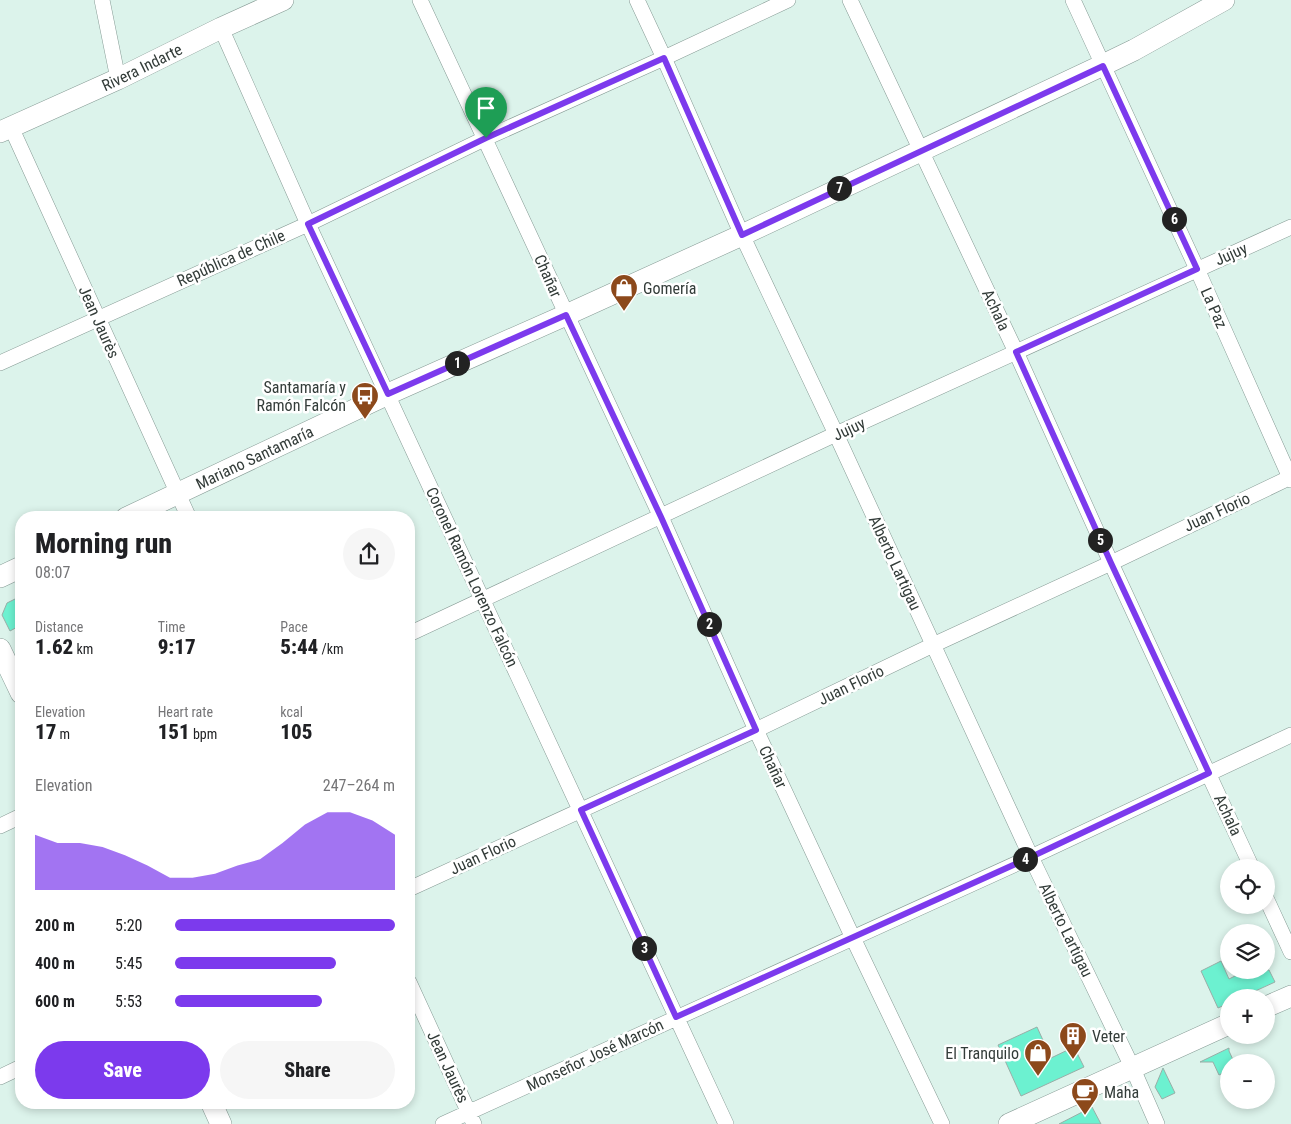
<!DOCTYPE html>
<meta charset="utf-8">
<style>
body{margin:0;font-family:"Roboto Condensed",sans-serif;background:#f6f6f6;color:#202124;height:100vh;display:flex;flex-direction:column;font-size:19px;white-space:nowrap}
*{box-sizing:border-box;margin:0}
p{font-size:16px;color:#757577}
.icon{flex:none;width:28px;height:28px;fill:none;stroke:currentColor;stroke-width:2;stroke-linecap:round;stroke-linejoin:round}
.map{position:relative;flex:1;overflow:hidden}
.drawer{position:absolute;left:15px;top:511px;width:400px;height:598px;display:flex;flex-direction:column;background:#fff;border-radius:20px;box-shadow:0 2px 8px #0003}
.drawer>*{flex:none}
.tools{position:absolute;left:1220px;top:859px;display:grid;gap:10px}
.tools a{display:grid;place-items:center;width:55px;height:55px;border-radius:50%;background:#fff;box-shadow:0 2px 8px #0003;font-size:25px}
.pin{position:absolute;display:grid;place-items:center;width:42px;height:42px;color:#fff;margin:-51px -21px;border-radius:50% 50% 50% 0;rotate:-45deg;box-shadow:0 0 5px #0007}
.pin .icon{rotate:45deg}
.km{position:absolute;width:25px;height:25px;margin:-12px;border-radius:50%;background:#222;color:#fff;font-size:14px;line-height:25px;text-align:center}
.round{display:grid;place-items:center;flex:none;width:52px;height:52px;border-radius:26px;background:#f6f6f6}
.overview{display:flex;align-items:center;justify-content:space-between;height:85px;padding:0 20px}
h1{font-size:28px;font-weight:800;line-height:38px}
.metrics{display:grid;grid-template-columns:repeat(3,1fr);gap:8px;height:85px;padding:5px 20px}
.metrics div{display:grid;align-content:center}
.metrics b{font-size:21px;font-weight:800}
.metrics small{font-size:14px;font-weight:400}
.metrics p{font-size:14px}
.chart{height:140px;padding:10px 20px}
.chart p{display:flex;justify-content:space-between}
.chart svg{width:100%;height:90px;margin-top:5px;fill:#7c3aed;opacity:.7}
.cta{display:flex;gap:10px;margin-top:auto;padding:10px 20px}
.cta a{flex:1;height:58px;border-radius:30px;background:#7c3aed;color:#fff;font-size:20px;font-weight:800;line-height:58px;text-align:center}
.cta a+a{background:#f6f6f6;color:#202124}
ul{padding:0 20px;list-style:none;font-size:16px}
li{display:grid;grid-template-columns:80px 60px 1fr;align-items:center;height:38px}
li i{height:12px;border-radius:6px;background:#7c3aed}
.map>svg:first-child{display:block}
.building{fill:#6cf1d0;stroke:#98aea7}
.lines{fill:none;stroke-linecap:round;stroke-linejoin:round}
.street-casing{stroke:#859a94;stroke-width:16}
.secondary-casing{stroke:#859a94;stroke-width:22}
.street{stroke:#fff;stroke-width:15}
.secondary{stroke:#fff;stroke-width:21}
.route-casing{stroke:#fff;stroke-width:10}
.route{stroke:#7c3aed;stroke-width:6}
.labels{text-anchor:middle;dominant-baseline:central;stroke-width:5;stroke-linejoin:round;paint-order:stroke}
.street-label{font-size:16px;fill:#333c39;stroke:#fff}
.poi-label{font-size:16px;fill:#333c39;stroke:#fff;text-anchor:start}
</style>
<div class="map">
<svg width="1291" height="1124" viewBox="0 0 1291 1124">
<rect width="100%" height="100%" fill="#dcf3eb"/>
<path class="building" d="M21,596V625L10,631L2,615L7,603Z
M1221,961L1229,979L1247,970H1269L1275,982L1240,998H1229V1003L1218,1008L1201,971Z
M1037,1027L1051,1058L1074,1047L1084,1067L1021,1096L998,1045Z
M1229,1048V1051L1234,1062H1229V1070L1219,1075L1213,1062H1200Z
M1163,1068L1175,1093L1162,1099L1155,1087Z
M1092,1107L1101,1124H1059Z"/>
<g class="lines">
<defs>
<path id="street" d="M102,0L118,79
M420,0L661,517L756,730L853,938L942,1124
M637,0L664,58L742,235L836,434L1031,857L1133,1069L1157,1124
M850,0L1016,352L1111,563L1252,868
M1073,0L1197,269L1291,480
M221,28L308,224L726,1124
M11,127L189,518
M0,363L308,224L486,138L664,58L788,0
M409,634L836,434L1291,227
M0,826L21,816
M409,889L756,730L933,645L1111,563L1291,477
M1266,898L1291,952
M409,982L474,1124
M0,1077L21,1067
M443,1124L1031,857L1291,735"/>
<g id="secondary">
<path id="s1" d="M0,132L118,79L221,28L283,0"/>
<path id="s2" d="M126,518L388,394L566,315L742,235L1103,65L1134,50L1224,0"/>
<path d="M0,577L21,567"/>
<path d="M0,649L21,693"/>
<path d="M1266,1007L1291,996"/>
<path d="M211,1102L221,1124"/>
<path d="M1009,1124L1229,1024"/>
</g>
</defs>
<use href="#street" class="street-casing"/>
<use href="#secondary" class="secondary-casing"/>
<use href="#street" class="street"/>
<use href="#secondary" class="secondary"/>
</g>
<g class="lines">
<defs>
<path id="route" d="M664,58L742,235L1103,66L1197,269L1016,352L1111,563L1209,773L1031,857L676,1017L581,810L756,730L661,517L566,315L388,394L308,224L486,138Z"/>
</defs>
<use href="#route" class="route-casing"/>
<use href="#route" class="route"/>
</g>
<defs>
<symbol id="shop-pin" viewBox="-11 -11 22 30"><path d="M0 17L-7.5 6A9.5 9.5 0 1 1 7.5 6Z" fill="#8c491b" stroke="#fff"/><path d="M-5-2.5h2.3a2.7 3.5 0 0 1 5.4 0H5L5.5 6h-11ZM-1.5-2.5h3a1.5 2.3 0 0 0-3 0Z" fill="#fff"/></symbol>
<symbol id="bus-pin" viewBox="-11 -11 22 30"><path d="M0 17L-7.5 6A9.5 9.5 0 1 1 7.5 6Z" fill="#8c491b" stroke="#fff"/><path d="M-5-6H5V4H4V6H2V4H-2V6H-4V4H-5ZM-3.5-4V0h7V-4ZM-3.5 1.2v1.5H-2V1.2ZM2 1.2v1.5H3.5V1.2Z" fill="#fff"/></symbol>
<symbol id="building-pin" viewBox="-11 -11 22 30"><path d="M0 17L-7.5 6A9.5 9.5 0 1 1 7.5 6Z" fill="#8c491b" stroke="#fff"/><path d="M-4-6H4V6H1V3H-1V6H-4ZM-2.5-4.3h1.7v1.8h-1.7ZM.8-4.3h1.7v1.8H.8ZM-2.5-1h1.7V.8h-1.7ZM.8-1h1.7V.8H.8Z" fill="#fff"/></symbol>
<symbol id="cafe-pin" viewBox="-11 -11 22 30"><path d="M0 17L-7.5 6A9.5 9.5 0 1 1 7.5 6Z" fill="#8c491b" stroke="#fff"/><path d="M-5.5-4.5H6V0H3Q3 3.5 0 3.5H-2.5Q-5.5 3.5-5.5 0ZM3-3.2v2h1.7v-2ZM-6 4.5H4V6H-6Z" fill="#fff"/></symbol>
</defs>
<g fill-rule="evenodd">
<use href="#shop-pin" x="608" y="272" width="32" height="43"/>
<use href="#bus-pin" x="349" y="380" width="32" height="43"/>
<use href="#building-pin" x="1057" y="1020" width="32" height="43"/>
<use href="#shop-pin" x="1022" y="1037" width="32" height="43"/>
<use href="#cafe-pin" x="1069" y="1076" width="32" height="43"/>
</g>
<g class="labels">
<g class="street-label">
<text stroke="none"><textPath href="#s1" startOffset="156">Rivera Indarte</textPath></text>
<text transform="translate(1231 254) rotate(-24)">Jujuy</text>
<text transform="translate(231 258) rotate(-24)">República de Chile</text>
<text transform="translate(548 276) rotate(66)">Chañar</text>
<text transform="translate(1214 308) rotate(66)">La Paz</text>
<text transform="translate(996 310) rotate(65)">Achala</text>
<text transform="translate(99 322) rotate(66)">Jean Jaurès</text>
<text transform="translate(849 429) rotate(-25)">Jujuy</text>
<text stroke="none"><textPath href="#s2" startOffset="142">Mariano Santamaría</textPath></text>
<text transform="translate(1217 512) rotate(-25)">Juan Florio</text>
<text transform="translate(895 563) rotate(65)">Alberto Lartigau</text>
<text transform="translate(472 577) rotate(65)">Coronel Ramón Lorenzo Falcón</text>
<text transform="translate(851 685) rotate(-26)">Juan Florio</text>
<text transform="translate(773 767) rotate(65)">Chañar</text>
<text transform="translate(1228 815) rotate(65)">Achala</text>
<text transform="translate(483 855) rotate(-25)">Juan Florio</text>
<text transform="translate(1066 930) rotate(64)">Alberto Lartigau</text>
<text transform="translate(595 1055) rotate(-25)">Monseñor José Marcón</text>
<text transform="translate(448 1067) rotate(65)">Jean Jaurès</text>
</g>
<g class="poi-label">
<text x="643" y="288">Gomería</text>
<text x="346" y="387" text-anchor="end">Santamaría y<tspan x="346" dy="18">Ramón Falcón</tspan></text>
<text x="1092" y="1036">Veter</text>
<text x="1019" y="1053" text-anchor="end">El Tranquilo</text>
<text x="1104" y="1092">Maha</text>
</g>
</g>
</svg>
<div class="tools">
<a><svg class="icon" aria-label="locate" viewBox="0 0 24 24"><circle cx="12" cy="12" r="6"/><path d="M12 2v4M12 18v4M2 12h4M18 12h4"/></svg></a>
<a><svg class="icon" aria-label="layers" viewBox="0 0 24 24"><path d="M12 4l9 5-9 5-9-5zM3 14l9 5 9-5"/></svg></a>
<a>+</a>
<a>−</a>
</div>
<div class="pin" style="left:486px;top:138px;background:#1e9e55"><svg class="icon" aria-label="arrive" viewBox="0 0 24 24"><path d="M6 21V4h12l-3 4 3 4H6"/></svg></div>
<b class="km" style="left:457px;top:363px">1</b>
<b class="km" style="left:709px;top:624px">2</b>
<b class="km" style="left:644px;top:948px">3</b>
<b class="km" style="left:1025px;top:859px">4</b>
<b class="km" style="left:1100px;top:540px">5</b>
<b class="km" style="left:1174px;top:219px">6</b>
<b class="km" style="left:839px;top:188px">7</b>
<section class="drawer">
<div class="overview"><div><h1>Morning run</h1><p>08:07</p></div><a class="round"><svg class="icon" aria-label="share" viewBox="0 0 24 24"><path d="M12 15V3M7 8l5-5 5 5M5 13v7h14v-7"/></svg></a></div>
<div class="metrics">
<div><p>Distance</p><b>1.62<small> km</small></b></div>
<div><p>Time</p><b>9:17</b></div>
<div><p>Pace</p><b>5:44<small> /km</small></b></div>
</div>
<div class="metrics">
<div><p>Elevation</p><b>17<small> m</small></b></div>
<div><p>Heart rate</p><b>151<small> bpm</small></b></div>
<div><p>kcal</p><b>105</b></div>
</div>
<div class="chart"><p><span>Elevation</span>247–264 m</p>
<svg viewBox="0 0 160 44" preserveAspectRatio="none"><path d="M0 44V17L10 21L20 21L30 23L40 27L50 32L60 38L70 38L80 36L90 32L100 29L110 21L120 12L130 6L140 6L150 10L160 17V44z"/></svg>
</div>
<ul>
<li><b>200 m</b>5:20<i style="width:100%"></i></li>
<li><b>400 m</b>5:45<i style="width:73%"></i></li>
<li><b>600 m</b>5:53<i style="width:67%"></i></li>
</ul>
<div class="cta"><a>Save</a><a>Share</a></div>
</section>
</div>
